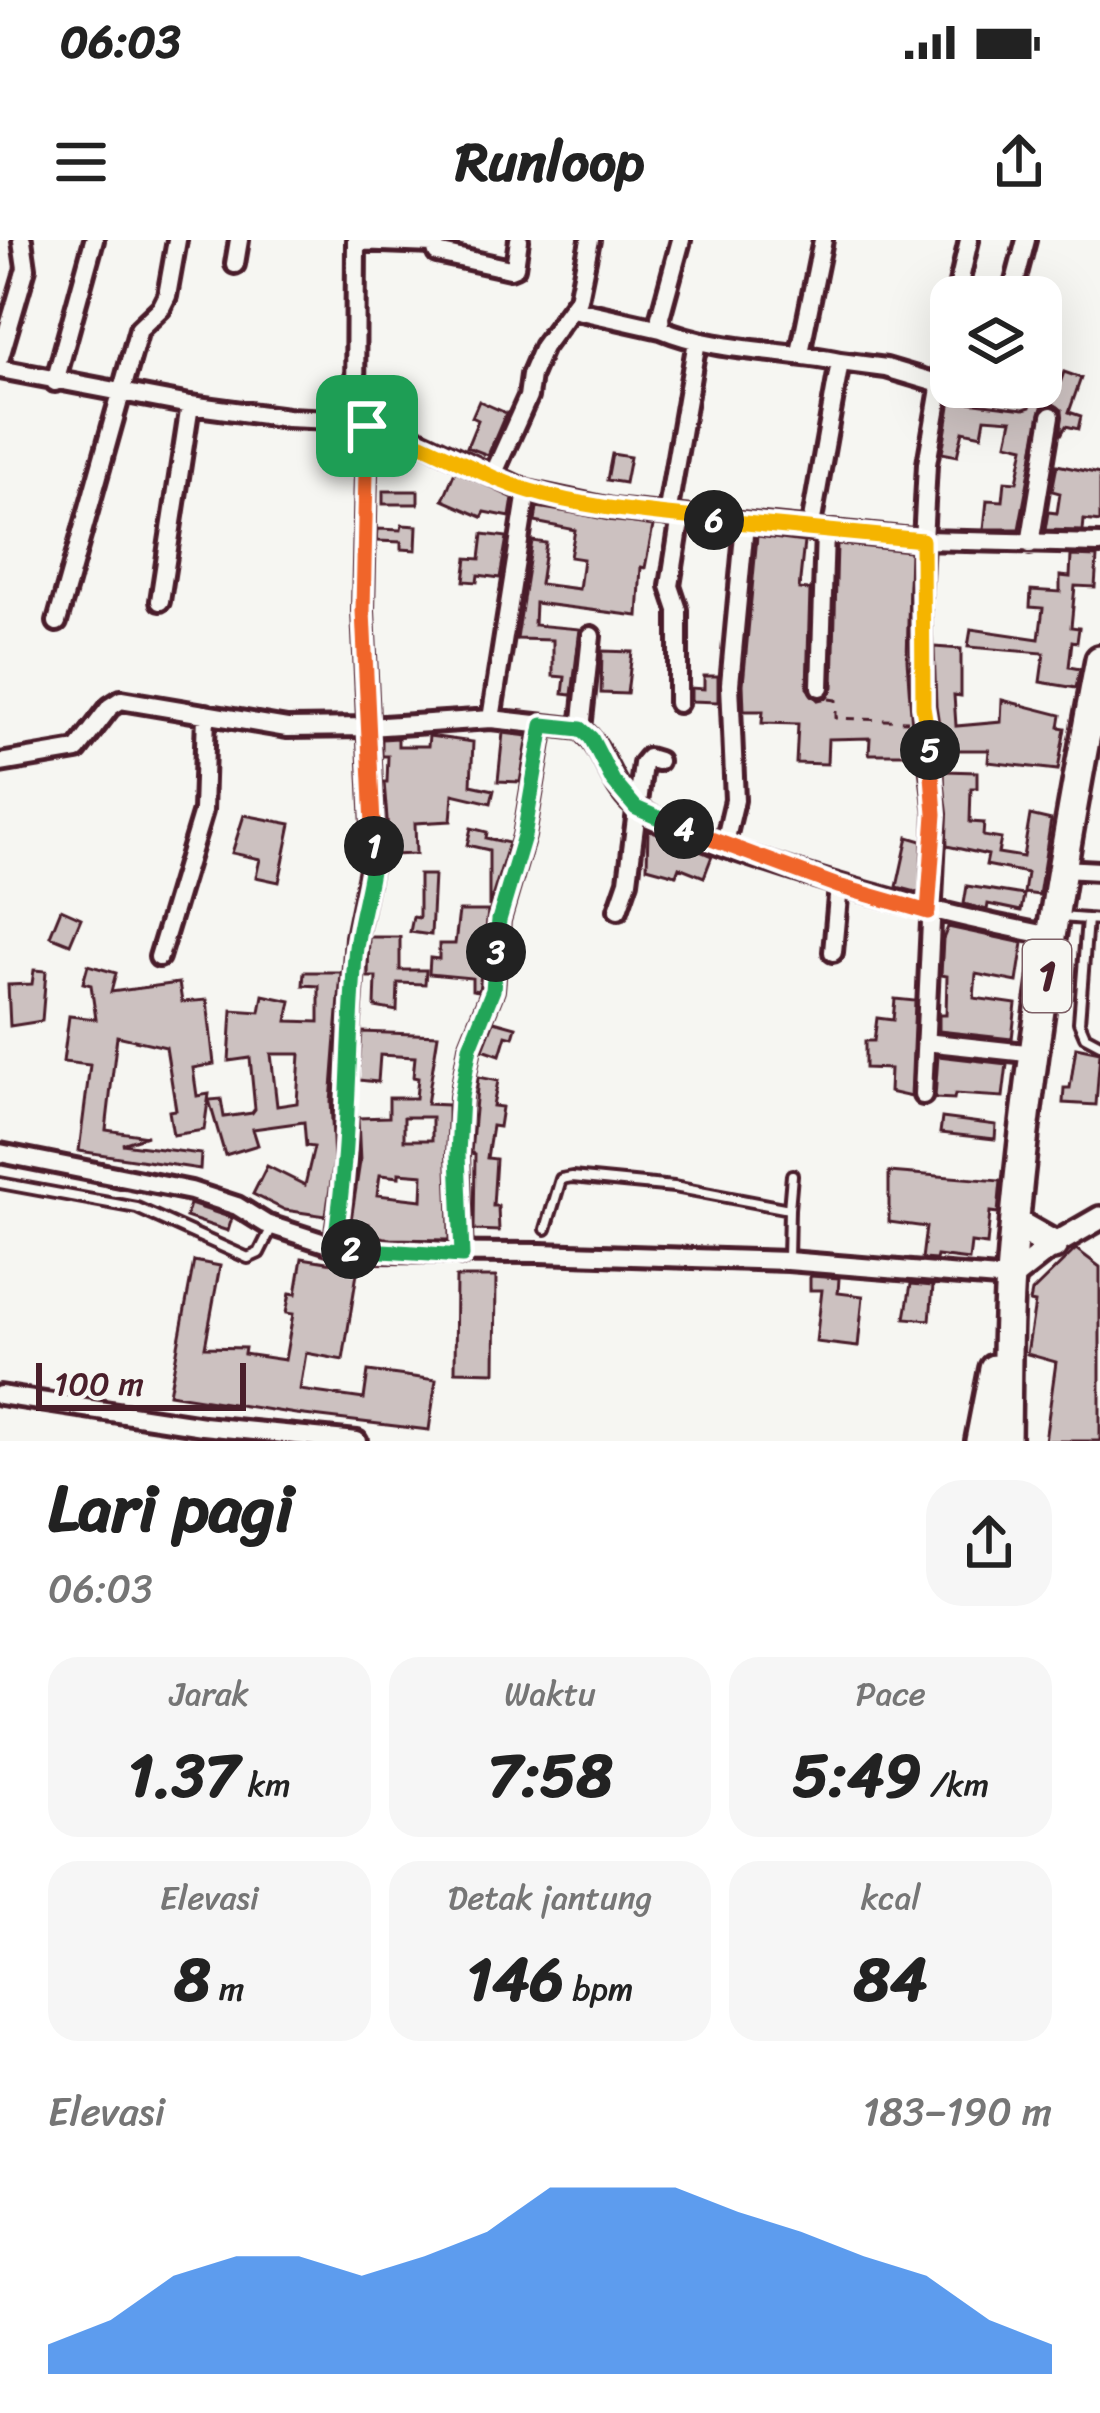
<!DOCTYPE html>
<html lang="id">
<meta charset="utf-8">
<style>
body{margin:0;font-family:Sriracha,sans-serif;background:#f6f6f6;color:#222;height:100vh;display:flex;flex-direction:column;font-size:45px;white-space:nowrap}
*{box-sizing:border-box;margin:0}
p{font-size:39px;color:#767676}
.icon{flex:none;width:66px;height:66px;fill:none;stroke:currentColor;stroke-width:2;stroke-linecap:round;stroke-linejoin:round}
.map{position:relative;height:1201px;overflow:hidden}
.panel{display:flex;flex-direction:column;background:#fff;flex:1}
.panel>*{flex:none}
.fabs{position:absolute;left:930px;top:36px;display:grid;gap:24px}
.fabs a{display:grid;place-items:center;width:132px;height:132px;border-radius:24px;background:#fff;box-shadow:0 12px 48px #0002;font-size:60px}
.scale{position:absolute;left:36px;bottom:30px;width:210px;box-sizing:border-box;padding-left:12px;border:6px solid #4a1f2b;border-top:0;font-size:33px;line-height:42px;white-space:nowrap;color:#4a1f2b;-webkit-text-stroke:9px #f6f6f2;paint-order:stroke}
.pin{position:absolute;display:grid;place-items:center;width:102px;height:102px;color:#fff;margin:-51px;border-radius:24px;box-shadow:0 6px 18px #0006}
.km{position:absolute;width:60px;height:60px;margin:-30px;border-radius:50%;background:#222;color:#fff;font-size:33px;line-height:60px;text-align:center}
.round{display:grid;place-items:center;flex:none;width:126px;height:126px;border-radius:36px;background:#f6f6f6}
.summary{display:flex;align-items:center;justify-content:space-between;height:204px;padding:0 48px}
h1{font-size:66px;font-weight:800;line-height:90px}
.metrics{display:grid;grid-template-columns:repeat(3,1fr);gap:18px;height:204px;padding:12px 48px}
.metrics div{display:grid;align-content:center;border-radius:30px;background:#f6f6f6;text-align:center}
.metrics b{font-size:60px;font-weight:800}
.metrics small{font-size:33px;font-weight:400}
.metrics p{font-size:33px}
.chart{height:336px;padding:24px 48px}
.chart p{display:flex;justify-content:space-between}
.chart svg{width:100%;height:216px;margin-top:12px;fill:#1a73e8;opacity:.7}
.status{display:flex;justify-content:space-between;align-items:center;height:84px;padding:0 60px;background:#fff;direction:ltr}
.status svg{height:33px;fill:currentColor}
header{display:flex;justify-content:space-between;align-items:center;height:156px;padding:0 48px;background:#fff;font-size:54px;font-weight:800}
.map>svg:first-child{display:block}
.building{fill:#ccc1c0;stroke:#4a1f2b;stroke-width:3;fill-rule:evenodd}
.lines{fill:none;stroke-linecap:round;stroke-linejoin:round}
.service-casing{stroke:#4a1f2b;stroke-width:16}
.minor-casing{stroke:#4a1f2b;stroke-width:26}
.tertiary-casing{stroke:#4a1f2b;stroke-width:30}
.trunk-casing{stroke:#4a1f2b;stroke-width:36}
.path{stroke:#4a1f2b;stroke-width:3;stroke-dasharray:9 9;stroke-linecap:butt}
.service{stroke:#f6f6f2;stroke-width:8}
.minor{stroke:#f6f6f2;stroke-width:16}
.tertiary{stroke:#f6f6f2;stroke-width:21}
.trunk{stroke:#f6f6f2;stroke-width:27}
.split-1-casing{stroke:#fff;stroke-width:24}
.split-2-casing{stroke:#fff;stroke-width:24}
.split-3-casing{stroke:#fff;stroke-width:24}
.split-4-casing{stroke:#fff;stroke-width:24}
.split-5-casing{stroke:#fff;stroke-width:24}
.split-6-casing{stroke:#fff;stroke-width:24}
.split-7-casing{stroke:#fff;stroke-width:24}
.split-1{stroke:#f0652b;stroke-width:15}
.split-2{stroke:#22a559;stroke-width:15}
.split-3{stroke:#22a559;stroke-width:15}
.split-4{stroke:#22a559;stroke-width:15}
.split-5{stroke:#f0652b;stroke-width:15}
.split-6{stroke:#f5b400;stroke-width:15}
.split-7{stroke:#f5b400;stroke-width:15}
.labels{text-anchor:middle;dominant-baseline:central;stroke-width:9;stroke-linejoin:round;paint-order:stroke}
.shield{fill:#f6f6f2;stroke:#7e6067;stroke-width:3}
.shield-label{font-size:42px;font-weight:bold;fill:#4a1f2b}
</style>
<div class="status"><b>06:03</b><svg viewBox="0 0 49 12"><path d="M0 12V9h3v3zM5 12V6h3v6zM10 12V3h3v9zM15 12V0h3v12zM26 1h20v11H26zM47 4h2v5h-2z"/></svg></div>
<header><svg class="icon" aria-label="menu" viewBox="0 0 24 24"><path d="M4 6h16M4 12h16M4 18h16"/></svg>Runloop<svg class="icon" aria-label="share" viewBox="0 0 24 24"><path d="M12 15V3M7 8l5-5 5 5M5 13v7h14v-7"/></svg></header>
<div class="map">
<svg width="1100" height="1201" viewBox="0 0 1100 1201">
<rect width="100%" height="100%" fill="#f6f6f2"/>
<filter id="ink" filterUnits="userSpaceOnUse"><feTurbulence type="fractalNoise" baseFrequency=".00833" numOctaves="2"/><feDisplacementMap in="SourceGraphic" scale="24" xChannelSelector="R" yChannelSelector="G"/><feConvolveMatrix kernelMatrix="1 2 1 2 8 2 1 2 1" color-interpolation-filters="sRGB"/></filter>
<g filter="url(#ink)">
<path class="building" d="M1064,132L1081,138L1069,172L1081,176L1078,189L1066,186L1061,195L1062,170L1052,163L1042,167L1019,289H984L987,260L1003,261L1005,241L1017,242L1024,207L1007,203L1012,180L985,178L982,195L963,191L957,216L942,213L951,160L1024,169L1030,167L1034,147L1058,149Z
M479,161L506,173L488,215L467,207L478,180L472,177Z
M612,214L630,217L625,243L607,240Z
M1057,225L1100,234V282L1084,280L1083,291L1045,290L1048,272L1057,273L1060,253L1052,251Z
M455,231L513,258L510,277L485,272L482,277L443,260Z
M383,251H418V264H383Z
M537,267L653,286L645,328L641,327L638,376L535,363L534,385L580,389L572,455L563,454L565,437L553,436V400L517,399L532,301L546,303L540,344L579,349L583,319L570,317L575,290L535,282Z
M402,285L417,286L416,310L401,309V302L377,301L378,289L401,290Z
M483,294L507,297L500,338L478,335L477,342L464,341L467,318L480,319Z
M757,296L804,302L799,349L810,350L807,448L818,460L827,458L833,447L837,304L910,311L907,420L914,514H869L870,498L828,499L827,524L796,523L798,484L762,483L763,471H744L743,444Z
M1071,316L1097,317L1095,347L1075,346L1071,387L1079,388L1077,402L1072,401L1069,427L1080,429L1076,448L1040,442L1044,413L968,407L971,389L1039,399L1043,368L1030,367L1031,350L1060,352V336L1070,337Z
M934,407L961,409V456L954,455L956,486L1001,482L1002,460L1061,475L1059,487L1065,488L1058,530L988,522L989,510H943L936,465Z
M602,411L632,412L627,454L601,453Z
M704,436H718V462L691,461V448L704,449Z
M503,493L528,496L520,542L498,541Z
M429,496L473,502L471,545L494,550L491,563L453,554L451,581L415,583L416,614L390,615L384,542H387L388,516H382V499L398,498V506H428Z
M944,531L977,532V548H971L970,582L984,583L983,596L1001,599L998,613L1023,617L1030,575L1051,580L1039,655L1024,653L1027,633L986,625L988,615L947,606Z
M244,575L291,584L279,642L256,637L260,619L232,613Z
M471,588L487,592L486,598L509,603L489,667V610L467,605Z
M648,589L712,616L704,637L679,627L676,635L647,627Z
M908,597L922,601L920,653L897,647Z
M419,635H434L431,695L410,692L413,677L419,678Z
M967,646L1024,655L1021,671L988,664L987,670L964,664Z
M61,669L81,678L70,704L50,696Z
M459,671H488L479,751L472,750V738L429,734L430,718L439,719V704H455Z
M948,687L1023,703L1017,742L976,734L974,758L1016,764L1012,799L939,791V775H946L947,736L941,735L943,699Z
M369,697H400V730H426L425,744L398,743L397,771L375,767L376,737H368Z
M88,725L116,733L111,752L179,743L182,762L207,760L214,824L193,828L197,856L209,854L204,890L173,895L169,871L176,870L166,807L117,796L106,890L147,896L122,904L201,914L200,929L79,911L90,825L63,822L69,776L96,779L91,745L83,743Z
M34,730L46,731L42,781L10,786L8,745L32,744Z
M304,732H341L331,862L334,920L326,976L285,970L253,954L267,926L305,945L314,907L306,906L304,882L253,889L258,905L225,915L209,860L221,859L224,877L252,873L255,869L250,818L229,821L232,770L260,772L263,755L291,761L287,781L319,782V746L303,745ZM271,814H300L297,863L277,866Z
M895,759L915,761L911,857L889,852L890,829L865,828V801H874L877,778L893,780Z
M494,781L516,787L513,797L506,795L500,815L483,809Z
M362,792L438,795L427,864L448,865L449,1000L390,999L367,994L369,984L351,980L360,922L358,878L389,877V858H416L418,838L413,837L415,817L380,815L378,842L358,840ZM404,877H432V900H404ZM399,933L423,935L422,960L377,955L380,935L399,937Z
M1076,807L1100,812L1096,865L1063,863L1064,848H1070Z
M938,816L1007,824L1003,857L955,854L954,859L935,858Z
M478,837L498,841L493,866L502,867L499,887L492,886L487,918L496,919L493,966H498L499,991L474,990L475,914L471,913Z
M942,878L996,885L995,899L940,893Z
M889,932L1001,941L998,973L990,972L987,1005L971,1003L969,1020L937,1016L936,1020L922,1019L926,987L889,982Z
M190,964L232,978L228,991L186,977Z
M1076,1009L1100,1027V1201H1045L1056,1122L1027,1114L1035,1063L1030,1062L1032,1052Z
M302,1018L358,1027L343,1120L306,1113L300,1150L364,1159L368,1131L436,1140L429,1190L296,1174L169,1154L194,1021L220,1026L205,1107L245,1108L244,1114L285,1120L293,1074L286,1073L290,1053L296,1054Z
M810,1036L839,1038L838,1053L863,1056L858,1107L816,1102L822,1050H810Z
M456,1037H496L495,1132L455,1131Z
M911,1044L933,1046L930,1080L905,1078Z"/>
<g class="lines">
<defs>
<path id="service" d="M1060,677L1100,680
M1087,679L1079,782L1085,796L1100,804
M0,943L137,968L248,1018L259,1013L272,987
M789,969L792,935
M546,989L561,939L572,937L674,947L789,969L788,1019"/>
<path id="minor" d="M433,0L437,13L510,29L515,27L519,0
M681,0L660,77L661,89C718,113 781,109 840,122L810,291
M356,1L433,4
M235,24L239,0
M956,57L969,0
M1011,57L1026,0
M572,69L661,89
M800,113L823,0
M0,117L26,28L22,0
M840,122L886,128L940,144
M0,129L190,165L287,178L355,181L410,196L527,251L612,269L923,300L1100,304
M55,142L94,0
M355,181L356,0
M493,235L528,157L531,135L543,107L578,59L590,0
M667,275L697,101
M1030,304L1051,176
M160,361L190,165
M57,382L139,89L161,68L167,56L177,0
M820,447L825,292
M678,463V370L670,346L681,276
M491,479L527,251
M581,489L591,396
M0,523L77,510L110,467L121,460L287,488L368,487L491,479L581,489C608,511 610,551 640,570C678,593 726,608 768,622C864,654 953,677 1052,696
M724,607L735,560L730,444L745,284
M1062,629L1100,631
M618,670L628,641L643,524L648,518L658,521
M833,712L839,646
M159,717L203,571L206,474
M925,802L1036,814
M923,855L936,574L923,466L920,360L927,224L951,84
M0,913L191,951L237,966L266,984L334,1006L367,1012L540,1013L788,1021L1010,1039
M334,1006L347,921L344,863L356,697L374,609L363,371L367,186
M462,1015L458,914L461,857L470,807L493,750L499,680L524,596L543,485
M0,1155L203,1186L357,1201"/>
<path id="tertiary" d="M1010,1039L1053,1005L1100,978"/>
<path id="trunk" d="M1016,984L1053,1005
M980,1201L994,1129
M1006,1201C1007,1146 1006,1091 1010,1036C1026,830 1061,623 1100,420"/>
</defs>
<use href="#service" class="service-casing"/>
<use href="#minor" class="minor-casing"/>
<use href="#tertiary" class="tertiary-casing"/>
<use href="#trunk" class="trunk-casing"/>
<path class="path" d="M829,459L836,460V478L908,481"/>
<use href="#service" class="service"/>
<use href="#minor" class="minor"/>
<use href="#tertiary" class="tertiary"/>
<use href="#trunk" class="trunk"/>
</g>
</g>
<g class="lines" filter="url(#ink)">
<defs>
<path id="split-1" d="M367,186L363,371L374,606"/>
<path id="split-2" d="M351,1009L334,1006C350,910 347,813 355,717C358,679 372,644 374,606"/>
<path id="split-3" d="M351,1009L462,1016L458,914L461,857L470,807L493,750L496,712"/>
<path id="split-4" d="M496,712L499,680L524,596L543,485L581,489L591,498L613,541L636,568L684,589"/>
<path id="split-5" d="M684,589L838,646L928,672L935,574L930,510"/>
<path id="split-6" d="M714,280L922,300L923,466L930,510"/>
<path id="split-7" d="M367,186C426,198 473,234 530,251C590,269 652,273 714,280"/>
</defs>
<use href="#split-1" class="split-1-casing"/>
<use href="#split-2" class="split-2-casing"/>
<use href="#split-3" class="split-3-casing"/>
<use href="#split-4" class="split-4-casing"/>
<use href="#split-5" class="split-5-casing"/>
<use href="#split-6" class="split-6-casing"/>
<use href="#split-7" class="split-7-casing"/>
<use href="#split-1" class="split-1"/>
<use href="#split-2" class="split-2"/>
<use href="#split-3" class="split-3"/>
<use href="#split-4" class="split-4"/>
<use href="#split-5" class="split-5"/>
<use href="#split-6" class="split-6"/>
<use href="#split-7" class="split-7"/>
</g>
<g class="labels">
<rect class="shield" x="1023" y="700" width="48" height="72" rx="9"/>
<g class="shield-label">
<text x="1047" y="736">1</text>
</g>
</g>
</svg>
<div class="fabs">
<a><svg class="icon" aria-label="layers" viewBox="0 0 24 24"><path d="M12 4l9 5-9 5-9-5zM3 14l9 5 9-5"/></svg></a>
</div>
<div class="scale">100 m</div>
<div class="pin" style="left:367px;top:186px;background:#1e9e55"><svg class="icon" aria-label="arrive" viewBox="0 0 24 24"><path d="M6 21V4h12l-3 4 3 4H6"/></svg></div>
<b class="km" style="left:374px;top:606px">1</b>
<b class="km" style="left:351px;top:1009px">2</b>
<b class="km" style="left:496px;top:712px">3</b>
<b class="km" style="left:684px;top:589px">4</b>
<b class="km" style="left:930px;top:510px">5</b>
<b class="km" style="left:714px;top:280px">6</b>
</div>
<section class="panel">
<div class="summary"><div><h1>Lari pagi</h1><p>06:03</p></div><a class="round"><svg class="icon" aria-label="share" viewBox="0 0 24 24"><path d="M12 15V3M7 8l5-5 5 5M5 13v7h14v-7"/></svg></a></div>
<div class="metrics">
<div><p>Jarak</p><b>1.37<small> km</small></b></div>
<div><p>Waktu</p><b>7:58</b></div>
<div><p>Pace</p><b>5:49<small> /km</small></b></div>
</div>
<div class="metrics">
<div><p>Elevasi</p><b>8<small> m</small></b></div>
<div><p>Detak jantung</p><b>146<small> bpm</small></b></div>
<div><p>kcal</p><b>84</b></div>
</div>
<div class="chart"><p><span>Elevasi</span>183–190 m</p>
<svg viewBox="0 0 160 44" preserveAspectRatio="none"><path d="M0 44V38L10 33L20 24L30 20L40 20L50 24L60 20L70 15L80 6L90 6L100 6L110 11L120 15L130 20L140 24L150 33L160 38V44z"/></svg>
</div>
</section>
